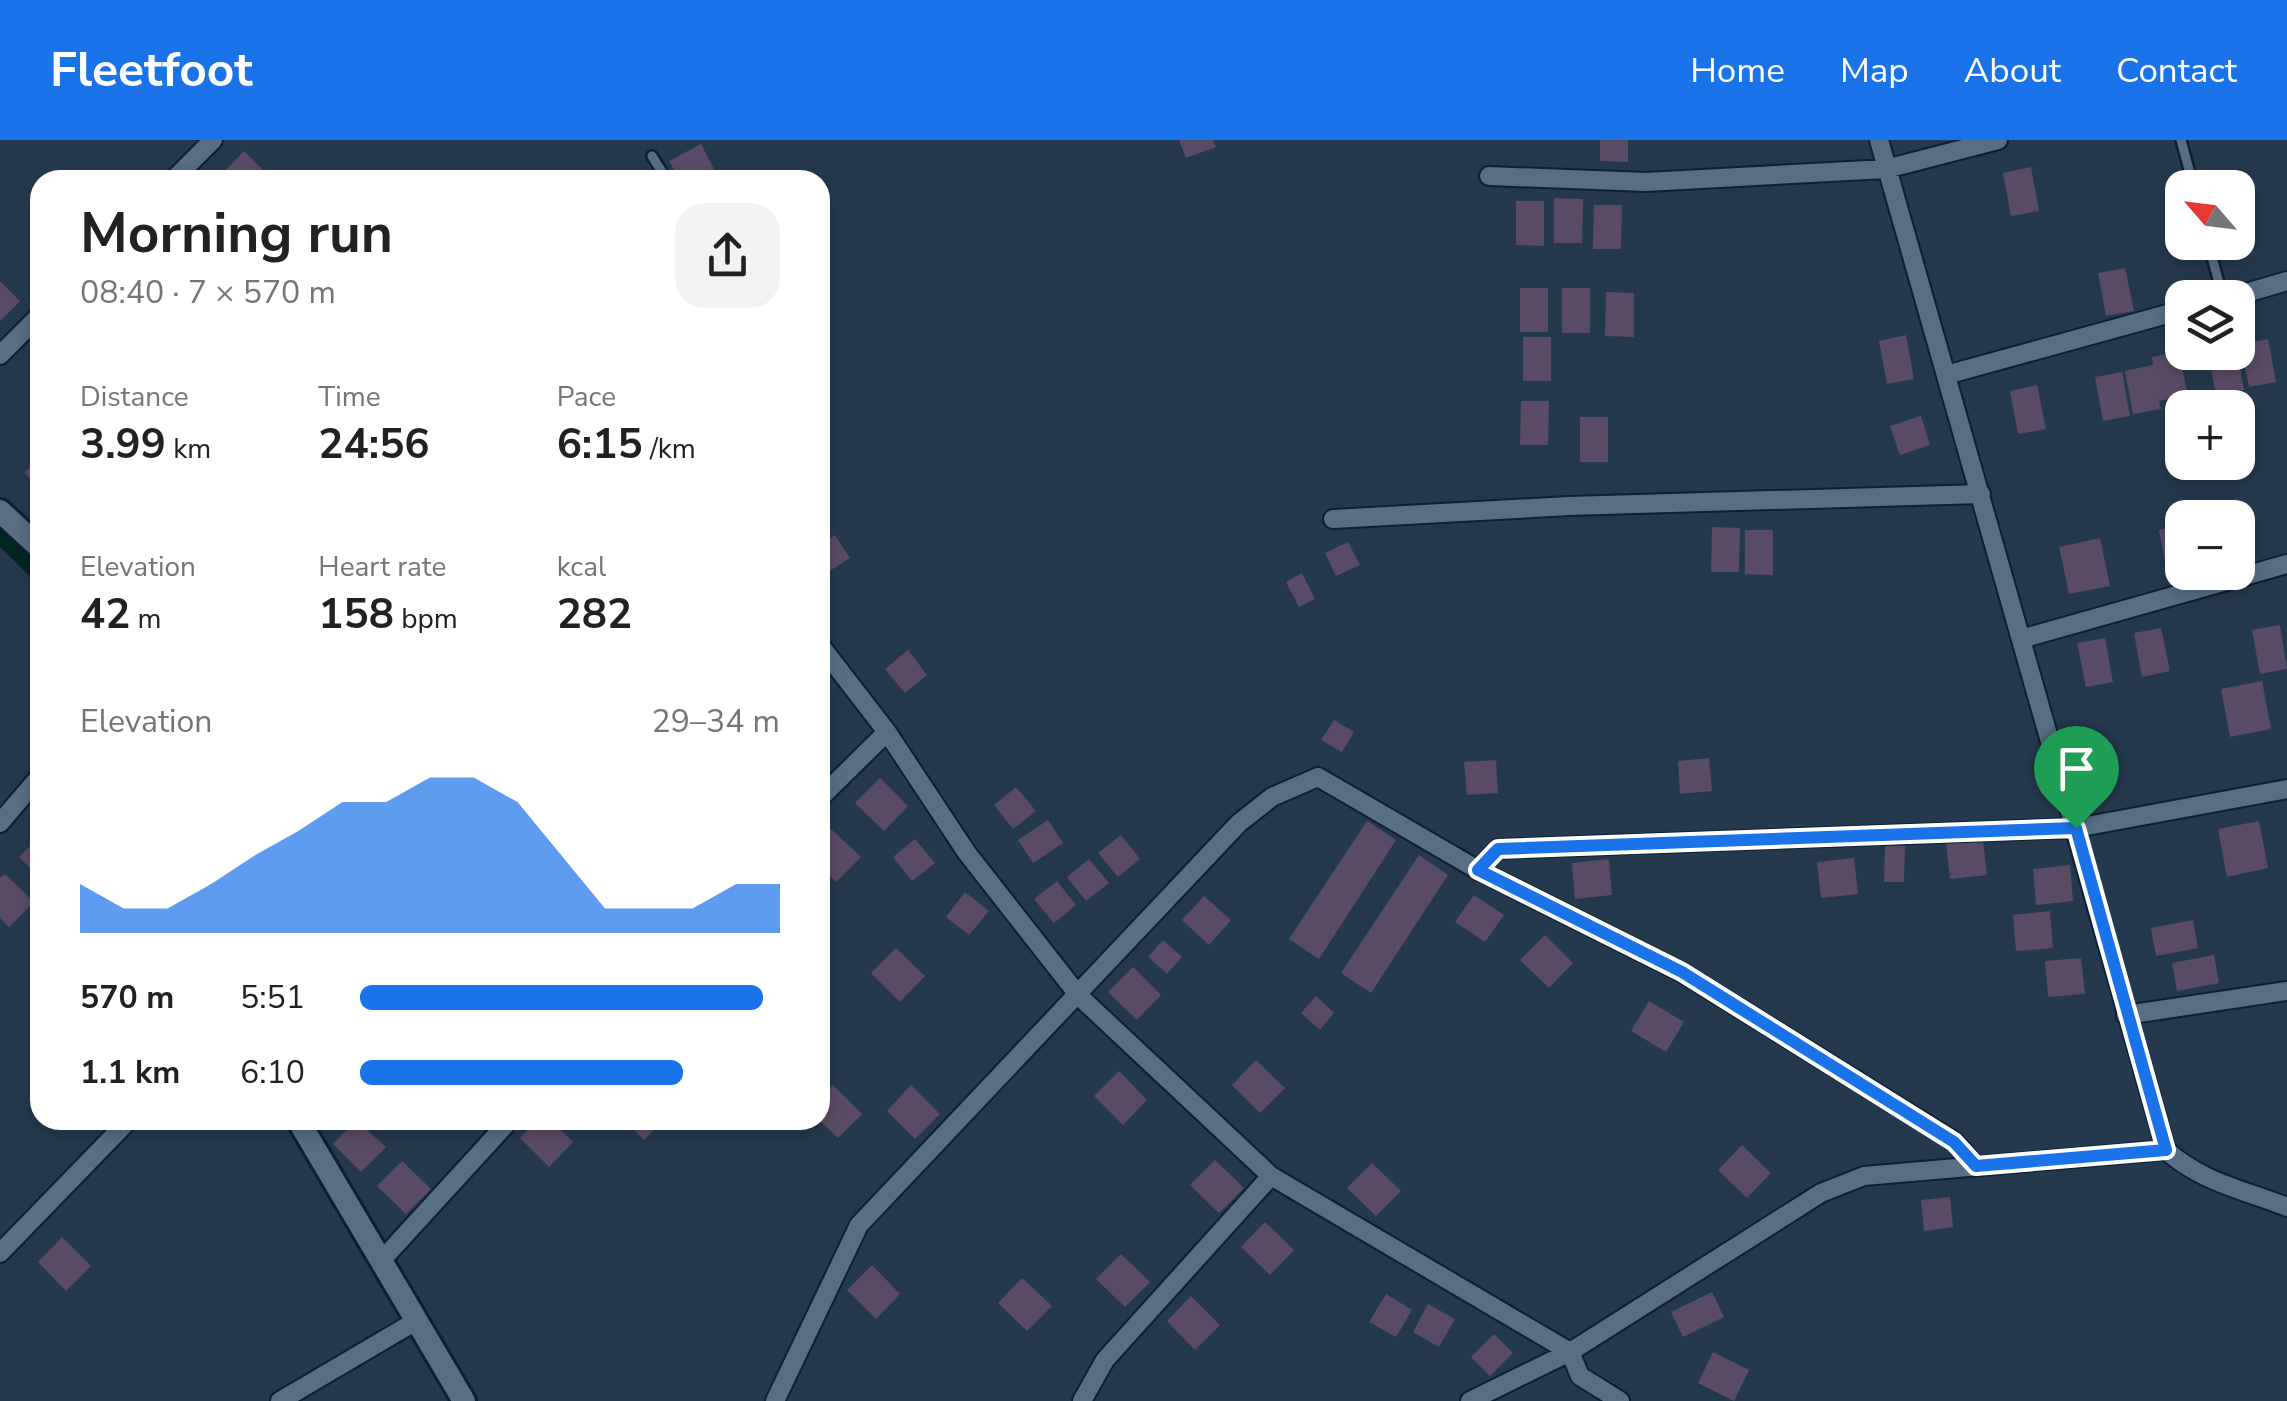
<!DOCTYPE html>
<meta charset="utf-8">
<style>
body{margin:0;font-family:"Nunito Sans",sans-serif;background:#f2f2f2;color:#202124;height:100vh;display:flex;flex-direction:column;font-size:38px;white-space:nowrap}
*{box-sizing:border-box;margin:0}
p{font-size:32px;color:#757577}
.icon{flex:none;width:55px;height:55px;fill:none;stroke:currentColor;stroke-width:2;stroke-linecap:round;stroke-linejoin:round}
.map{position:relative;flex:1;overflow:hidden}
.sheet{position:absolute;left:30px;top:30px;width:800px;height:960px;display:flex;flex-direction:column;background:#fff;border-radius:30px;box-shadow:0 5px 15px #0003}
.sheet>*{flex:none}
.needle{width:65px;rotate:298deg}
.tools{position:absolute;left:2165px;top:30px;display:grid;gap:20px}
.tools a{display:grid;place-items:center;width:90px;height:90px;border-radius:20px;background:#fff;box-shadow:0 5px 15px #0003;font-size:50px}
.pin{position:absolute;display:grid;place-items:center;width:85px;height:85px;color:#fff;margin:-102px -42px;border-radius:50% 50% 50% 0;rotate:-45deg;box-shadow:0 0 10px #0007}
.pin .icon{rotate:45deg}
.round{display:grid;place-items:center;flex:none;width:105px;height:105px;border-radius:30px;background:#f2f2f2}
.summary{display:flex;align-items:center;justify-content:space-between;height:170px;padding:0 50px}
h1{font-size:55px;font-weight:700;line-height:75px}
.stats{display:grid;grid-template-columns:repeat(3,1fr);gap:15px;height:170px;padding:10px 50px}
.stats div{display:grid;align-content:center}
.stats b{font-size:42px;font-weight:700}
.stats small{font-size:28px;font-weight:400}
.stats p{font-size:28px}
.chart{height:280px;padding:20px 50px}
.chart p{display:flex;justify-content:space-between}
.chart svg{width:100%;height:180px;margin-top:10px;fill:#1a73e8;opacity:.7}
ul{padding:0 50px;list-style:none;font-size:32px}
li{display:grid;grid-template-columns:160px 120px 1fr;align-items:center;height:75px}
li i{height:25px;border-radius:12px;background:#1a73e8}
header{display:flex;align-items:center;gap:60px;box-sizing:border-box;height:140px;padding:0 50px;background:#1a73e8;color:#fff}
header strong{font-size:48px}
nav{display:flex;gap:55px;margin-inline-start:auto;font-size:35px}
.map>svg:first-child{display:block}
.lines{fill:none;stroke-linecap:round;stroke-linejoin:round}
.canal{stroke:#012425;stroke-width:20}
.building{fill:#594b65}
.service-casing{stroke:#0c1f33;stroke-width:14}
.minor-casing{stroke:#0c1f33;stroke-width:22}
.tertiary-casing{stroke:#0c1f33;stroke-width:28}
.service{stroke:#586e86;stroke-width:9}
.minor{stroke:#586e86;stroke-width:18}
.tertiary{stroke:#586e86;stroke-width:22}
.route-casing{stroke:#fff;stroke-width:20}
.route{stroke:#1a73e8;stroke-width:12}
</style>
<header>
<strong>Fleetfoot</strong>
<nav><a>Home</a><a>Map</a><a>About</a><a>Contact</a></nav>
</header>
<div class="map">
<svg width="2287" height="1261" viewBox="0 0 2287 1261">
<rect width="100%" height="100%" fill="#25394e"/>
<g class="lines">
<path class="canal" d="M0,393L40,432"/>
</g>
<path class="building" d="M1179,0H1213L1216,7L1186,18Z
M1600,0H1628V22L1600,21Z
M701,4L714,29L692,40H680L669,21Z
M244,11L273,40H223L219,37Z
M2031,27L2039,71L2011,76L2003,33Z
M1554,58L1583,59L1582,103H1554Z
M1516,61H1544V106L1516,105Z
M1594,65H1622L1621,109H1593Z
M2125,128L2134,171L2106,176L2098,133Z
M0,141L20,161L0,181Z
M1520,148H1548V192H1520Z
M1562,148H1590V193H1562Z
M1606,152L1634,153V197L1605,196Z
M1906,195L1914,239L1887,244L1879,201Z
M1523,197H1551V241H1523Z
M2268,199L2276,242L2249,247L2240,204Z
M2179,212L2188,255L2159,261L2161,269L2133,274L2125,231L2153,225L2152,217Z
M2208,212H2237L2244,250L2216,255Z
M2122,232L2130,276L2103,281L2095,237Z
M2037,245L2046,289L2018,294L2010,251Z
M1521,261H1549L1548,305H1520Z
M1921,276L1930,305L1900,315L1890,286Z
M1580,277H1608V322H1580Z
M40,317V348L24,333Z
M2182,385V431L2167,434L2159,390Z
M1712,387L1740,388L1739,432H1711Z
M1745,390H1773V435L1745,434Z
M835,395L850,418L820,437V405Z
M2100,398L2110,446L2069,454L2059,407Z
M1348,402L1360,425L1336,436L1325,413Z
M1302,433L1315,459L1299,467L1286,442Z
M2280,485L2287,529L2260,534L2252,490Z
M2161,488L2170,531L2142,537L2134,493Z
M2105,498L2113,542L2086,547L2077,503Z
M908,510L927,535L905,553L885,529Z
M2262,541L2271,589L2230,597L2221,549Z
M1334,580L1354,592L1342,612L1321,600Z
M1709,618L1712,651L1680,654L1678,621Z
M1496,620L1498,653L1467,655L1464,622Z
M880,638L908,666L884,691L855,663Z
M1016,647L1036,671L1013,689L994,665Z
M1048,680L1063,703L1033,723L1018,700Z
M1367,681L1396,700L1319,819L1289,799Z
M2259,681L2268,728L2227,737L2218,689Z
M831,689L861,717L836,742L820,726V700Z
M1121,695L1140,719L1118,737L1098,713Z
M40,696V738L19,717Z
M915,699L935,723L912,741L893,717Z
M1983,700L1987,735L1950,739L1946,703Z
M1885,706H1905L1904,742H1884Z
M1419,715L1448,735L1371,853L1341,833Z
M1854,718L1858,754L1821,758L1817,722Z
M1089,719L1109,743L1086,761L1067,737Z
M1609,719L1612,755L1575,759L1572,723Z
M2070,725L2073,761L2036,765L2033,729Z
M5,734L34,762L9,787L0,778V738Z
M1057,741L1076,765L1054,783L1034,759Z
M965,752L989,771L969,795L946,777Z
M1474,755L1504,775L1485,802L1455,782Z
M1204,756L1231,780L1209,805L1182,780Z
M2050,771L2053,808L2016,811L2013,775Z
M2193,780L2198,808L2156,816L2151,788Z
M1545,795L1573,823L1549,848L1520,820Z
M1163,800L1182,817L1167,834L1148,817Z
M896,808L925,836L900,862L871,833Z
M2214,815L2219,843L2177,851L2172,823Z
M2081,818L2085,854L2048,857L2045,821Z
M1133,827L1161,855L1137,880L1108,852Z
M1316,856L1334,873L1320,890L1301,873Z
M1649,861L1684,882L1666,912L1631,891Z
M1256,920L1285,948L1260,973L1232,945Z
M1119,931L1147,960L1123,985L1094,956Z
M833,945L862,974L838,998L820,981V959Z
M911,945L940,974L915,999L887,971Z
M356,980L386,1007L361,1032L333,1004Z
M538,980H551L573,1002L549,1027L520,998Z
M624,980H664L644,1000Z
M1742,1005L1771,1033L1747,1058L1718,1030Z
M1215,1020L1244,1048L1219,1073L1190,1045Z
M402,1021L431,1049L406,1074L377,1046Z
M1372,1023L1401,1051L1376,1076L1347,1048Z
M1950,1057L1953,1087L1924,1091L1921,1060Z
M1265,1082L1294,1110L1270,1135L1241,1107Z
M62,1097L91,1126L66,1151L38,1122Z
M1121,1114L1150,1142L1125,1167L1096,1139Z
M872,1125L900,1154L876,1179L847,1150Z
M1022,1138L1052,1166L1027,1191L998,1163Z
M1712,1152L1724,1177L1683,1197L1671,1172Z
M1386,1154L1412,1170L1396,1197L1369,1182Z
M1191,1156L1220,1185L1195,1210L1167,1181Z
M1428,1164L1455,1179L1439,1207L1413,1192Z
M1494,1194L1513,1213L1490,1236L1471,1217Z
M1713,1212L1749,1230L1734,1261L1698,1243Z"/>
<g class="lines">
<defs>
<path id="service" d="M2181,0L2194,48
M652,16L667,40
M2208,102L2223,158"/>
<path id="minor" d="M1879,0L2166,1010C2201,1042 2244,1050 2287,1067
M1489,36L1646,42L1886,29L1998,0
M173,40L213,0
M2229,158L2287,141
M0,215L40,175
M1946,235L2182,170
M1333,379L1569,366L1981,354
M2021,499L2287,424
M820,505L887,592L967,713L1079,856L1271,1036L1570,1212L1580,1236L1620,1261
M820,658L887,592
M0,683L40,636
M1478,730L1498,709L2076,688L2287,649
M2126,875L2287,851
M0,1113L129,980
M381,1121L510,980
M280,1261L416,1181
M775,1261L859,1085L1239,683L1272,657L1318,637L1478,730L1681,832L1954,1001L1976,1026
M1082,1261L1105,1220L1271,1036
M1470,1261L1570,1212L1821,1053L1864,1036L2166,1010"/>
<path id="tertiary" d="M0,371L40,408
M298,980L464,1261"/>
</defs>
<use href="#service" class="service-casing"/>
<use href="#minor" class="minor-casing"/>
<use href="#tertiary" class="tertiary-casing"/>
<use href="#service" class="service"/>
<use href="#minor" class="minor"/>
<use href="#tertiary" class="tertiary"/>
</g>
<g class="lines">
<defs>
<path id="route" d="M2076,688L2166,1010L1976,1026L1954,1002L1682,832L1478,730L1498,709Z"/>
</defs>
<use href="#route" class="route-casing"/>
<use href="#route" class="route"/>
</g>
</svg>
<div class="tools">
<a><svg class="needle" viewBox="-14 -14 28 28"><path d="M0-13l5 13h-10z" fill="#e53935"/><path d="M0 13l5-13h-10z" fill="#757577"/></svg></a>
<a><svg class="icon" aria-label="layers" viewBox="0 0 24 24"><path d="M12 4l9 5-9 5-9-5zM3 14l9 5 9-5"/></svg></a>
<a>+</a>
<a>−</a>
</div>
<div class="pin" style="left:2076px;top:688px;background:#1e9e55"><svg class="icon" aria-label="arrive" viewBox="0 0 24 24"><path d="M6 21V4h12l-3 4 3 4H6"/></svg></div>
<section class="sheet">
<div class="summary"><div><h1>Morning run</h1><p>08:40 · 7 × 570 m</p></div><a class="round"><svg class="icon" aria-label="share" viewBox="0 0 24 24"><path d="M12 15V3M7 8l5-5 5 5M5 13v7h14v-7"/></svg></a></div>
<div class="stats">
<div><p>Distance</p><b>3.99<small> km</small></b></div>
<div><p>Time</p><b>24:56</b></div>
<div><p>Pace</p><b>6:15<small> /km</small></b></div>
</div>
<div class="stats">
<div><p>Elevation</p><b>42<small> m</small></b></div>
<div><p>Heart rate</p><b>158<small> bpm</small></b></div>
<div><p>kcal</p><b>282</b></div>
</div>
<div class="chart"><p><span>Elevation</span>29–34 m</p>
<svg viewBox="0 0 160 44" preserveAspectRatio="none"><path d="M0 44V32L10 38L20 38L30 32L40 25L50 19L60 12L70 12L80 6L90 6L100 12L110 25L120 38L130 38L140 38L150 32L160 32V44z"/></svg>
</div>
<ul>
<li><b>570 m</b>5:51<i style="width:96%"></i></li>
<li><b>1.1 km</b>6:10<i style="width:77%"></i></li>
</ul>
</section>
</div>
